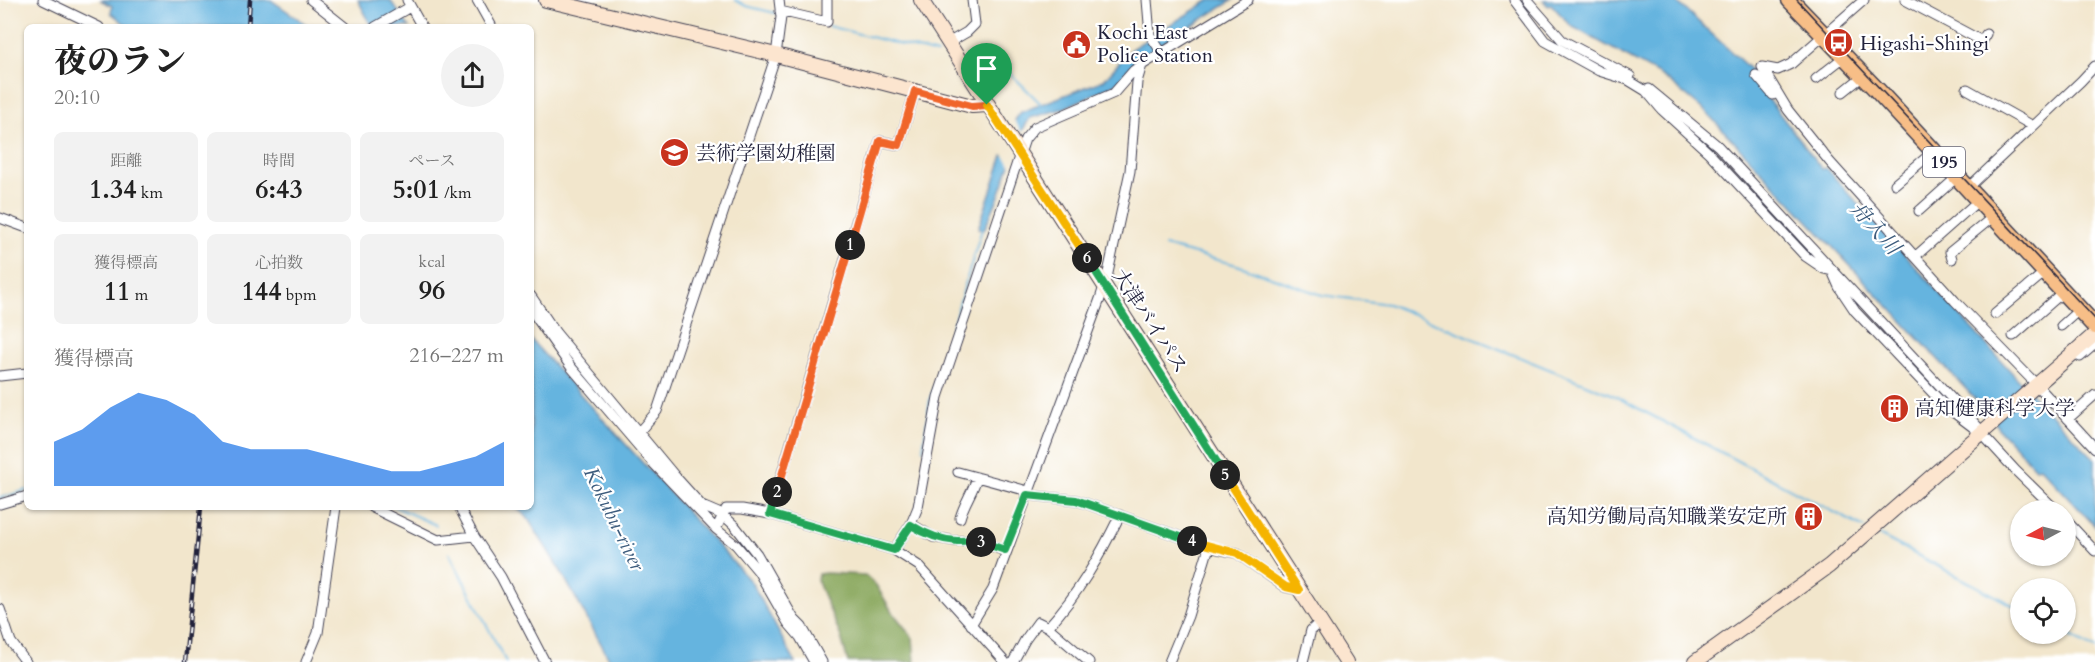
<!DOCTYPE html>
<html lang="ja">
<meta charset="utf-8">
<style>
body{margin:0;font-family:Cardo,"Noto Serif JP",serif;background:#f2f2f2;color:#222;height:100vh;display:flex;flex-direction:column;font-size:22px;white-space:nowrap}
*{box-sizing:border-box;margin:0}
p{font-size:20px;color:#767676}
.icon{flex:none;width:33px;height:33px;fill:none;stroke:currentColor;stroke-width:2;stroke-linecap:round;stroke-linejoin:round}
.map{position:relative;flex:1;overflow:hidden}
.details{position:absolute;left:24px;top:24px;width:510px;height:486px;display:flex;flex-direction:column;background:#fff;border-radius:9px;box-shadow:0 2px 4px #0004}
.details>*{flex:none}
.needle{width:39px;rotate:263deg}
.buttons{position:absolute;left:2010px;top:500px;display:grid;gap:12px}
.buttons a{display:grid;place-items:center;width:66px;height:66px;border-radius:50%;background:#fff;box-shadow:0 2px 4px #0004;font-size:30px}
.pin{position:absolute;display:grid;place-items:center;width:51px;height:51px;color:#fff;margin:-62px -26px;border-radius:50% 50% 50% 0;rotate:-45deg;box-shadow:0 0 6px #0007}
.pin .icon{rotate:45deg}
.km{position:absolute;width:30px;height:30px;margin:-15px;border-radius:50%;background:#222;color:#fff;font-size:16px;line-height:30px;text-align:center}
.round{display:grid;place-items:center;flex:none;width:63px;height:63px;border-radius:32px;background:#f2f2f2}
.overview{display:flex;align-items:center;justify-content:space-between;height:102px;padding:0 30px}
h1{font-size:33px;font-weight:800;line-height:45px}
.stats{display:grid;grid-template-columns:repeat(3,1fr);gap:9px;height:102px;padding:6px 30px}
.stats div{display:grid;align-content:center;border-radius:9px;background:#f2f2f2;text-align:center}
.stats b{font-size:26px;font-weight:800}
.stats small{font-size:16px;font-weight:400}
.stats p{font-size:16px}
.chart{height:168px;padding:12px 30px}
.chart p{display:flex;justify-content:space-between}
.chart svg{width:100%;height:108px;margin-top:6px;fill:#1a73e8;opacity:.7}
.map>svg:first-child{display:block}
.forest{fill:#87a65a;stroke:#54644a;stroke-width:1.5}
.water{fill:#65b4df;stroke:#446b8d;stroke-width:1.5}
.pier{fill:#f2e6cc}
.lines{fill:none;stroke-linecap:round;stroke-linejoin:round}
.stream{stroke:#65b4df;stroke-width:2}
.street-casing{stroke:#413f51;stroke-width:11}
.secondary-casing{stroke:#413f51;stroke-width:16}
.highway-casing{stroke:#413f51;stroke-width:19}
.street{stroke:#fff;stroke-width:9}
.secondary{stroke:#fce5cf;stroke-width:14}
.highway{stroke:#f7be87;stroke-width:16}
.tram{stroke:#22223b;stroke-width:1.5}
.rail-casing{stroke:#22223b;stroke-width:4.5}
.rail{stroke:#fff;stroke-width:2;stroke-dasharray:7;stroke-linecap:butt}
.split-1-casing{stroke:#fff;stroke-width:12}
.split-2-casing{stroke:#fff;stroke-width:12}
.split-3-casing{stroke:#fff;stroke-width:12}
.split-4-casing{stroke:#fff;stroke-width:12}
.split-5-casing{stroke:#fff;stroke-width:12}
.split-6-casing{stroke:#fff;stroke-width:12}
.split-7-casing{stroke:#fff;stroke-width:12}
.split-1{stroke:#f0652b;stroke-width:8}
.split-2{stroke:#f0652b;stroke-width:8}
.split-3{stroke:#22a559;stroke-width:8}
.split-4{stroke:#22a559;stroke-width:8}
.split-5{stroke:#f5b400;stroke-width:8}
.split-6{stroke:#22a559;stroke-width:8}
.split-7{stroke:#f5b400;stroke-width:8}
.labels{text-anchor:middle;dominant-baseline:central;stroke-width:4.5;stroke-linejoin:round;paint-order:stroke}
.shield{fill:#fff;stroke:#646476;stroke-width:1.5}
.shield-label{font-size:18px;font-weight:bold;fill:#22223b}
.poi-label{font-size:20px;fill:#22223b;stroke:#fff;text-anchor:start}
.street-label{font-size:20px;fill:#22223b;stroke:#fff}
.water-label{font-size:21px;font-style:italic;fill:#3d5c7d;stroke:#fff}
</style>
<div class="map">
<svg width="2095" height="662" viewBox="0 0 2095 662">
<rect width="100%" height="100%" fill="#fff"/>
<filter id="ink" filterUnits="userSpaceOnUse"><feTurbulence type="fractalNoise" baseFrequency=".0167" numOctaves="2"/><feDisplacementMap in="SourceGraphic" scale="12" xChannelSelector="R" yChannelSelector="G"/><feConvolveMatrix kernelMatrix="1 2 1 2 8 2 1 2 1" color-interpolation-filters="sRGB"/></filter>
<filter id="wash" filterUnits="userSpaceOnUse"><feTurbulence type="fractalNoise" baseFrequency=".008" numOctaves="4" result="noise"/><feDisplacementMap in="SourceGraphic" scale="24" xChannelSelector="R" yChannelSelector="G"/><feGaussianBlur stdDeviation="1.35" result="paint"/><feColorMatrix in="noise" values="0 0 0 0 0 0 0 0 0 0 0 0 0 0 0 0 0 1.4 0 .05"/><feComposite in="paint" operator="in"/></filter>
<g filter="url(#wash)">
<rect width="100%" height="100%" fill="#f2e6cc"/>
<path class="forest" d="M826,573L865,575L876,585L891,610L913,638L915,662H848L841,637L817,580L818,574Z"/>
<path class="water" d="M100,0H271L310,27H129L111,13L112,6Z
M358,0H390L409,27H372Z
M1210,0H1233L1136,60L1116,84L1062,109L1030,118L1022,131L999,196L984,230L978,229L1015,120L1021,112L1104,80L1131,49Z
M1543,0H1675L1753,72L1750,75L1822,169L1826,168L2026,388L2095,459V526L2040,467L2035,468L1997,427L1992,417L1706,112L1662,76L1571,26L1551,4L1547,5Z
M531,340L752,583L795,662H611L563,575L527,517L515,507H531Z"/>
<path class="pier" d="M1013,118L1023,134L1012,167L1002,153Z"/>
<g class="lines">
<path class="stream" d="M735,0L746,6L775,13
M828,26L937,54
M999,67L1008,71L1043,106
M1164,246L1237,265L1322,295L1388,304L1613,395L1864,528
M923,449L930,400L982,229
M0,498L27,490
M395,507L436,525
M1875,533L2020,609
M449,553L506,662
M2065,633L2095,649"/>
</g>
</g>
<g filter="url(#ink)">
<g class="lines">
<defs>
<path id="street" d="M43,0L99,27
M311,0L345,27
M407,0L422,27
M477,0L491,25L490,27
M1147,0L1150,35L1162,53
M1514,0L1545,41L1599,71L1628,80L1646,91L1662,110L1709,153L1805,256L1824,269L1832,271L1839,287L1855,311L1945,406L1982,434L2016,471L2056,510
M1527,0L1562,40L1630,76
M1905,0L1982,41
M780,11L827,22V0
M375,27L410,7
M948,43L967,32L975,24L972,0
M1977,49L1986,34
M1762,67L1788,110L1829,161L1955,301L2037,385L2095,448
M1762,67L1778,70L1791,64L1864,0
M1756,75L1773,95
M1816,79L1844,57
M1649,89L1718,146L1978,427
M1967,89L2033,126
M1843,92L1863,76
M1895,184L1934,151
M1968,188L2081,81L2095,66
M1919,211L1957,177
M0,218L27,228
M1918,254L1979,200
M1952,259L1950,252L1994,216
M531,296L556,333L674,475L702,506L723,515L735,526L757,554L794,619L802,627L822,662
M531,310L571,367L653,463L716,529L736,545L758,571L788,623L800,637L814,662
M1995,314L2045,272
M2061,326L2080,309
M2013,336L2063,292
M2080,357L2095,344
M0,376L27,373
M2068,419L2095,395
M638,433L657,411L776,55L781,17L779,0
M958,472L1028,491
M1027,495L1076,500L1209,547L1237,553L1285,587L1299,590
M0,504L27,496
M371,507L438,540L474,536
M459,507L474,536L501,577L545,662
M770,514L880,141L899,145L915,91
M960,518C964,503 973,492 977,477
M2066,520L2095,551
M911,524L933,537L955,541L976,540L1005,551
M716,529L726,509H742L770,514L894,550L919,566L1005,662
M894,550L911,524L918,507L938,397L1025,139L1035,127L1114,93L1134,70L1248,0
M0,609L11,642L26,662
M971,625L993,589L1100,299L1108,273L1130,171L1137,82L1142,65
M306,662L318,633L336,507
M1013,662L1025,640L1038,622L1048,627
M1089,662L1048,627C1079,593 1100,556 1120,515
M1169,662L1188,616L1209,547
M1303,662L1311,630L1320,622"/>
<path id="secondary" d="M546,0L776,55L972,106L987,105
M921,0L1346,662
M1695,662L1829,566L2095,334"/>
<path id="highway" d="M1790,0L1877,90L2095,326"/>
</defs>
<use href="#street" class="street-casing"/>
<use href="#secondary" class="secondary-casing"/>
<use href="#highway" class="highway-casing"/>
<use href="#street" class="street"/>
<use href="#secondary" class="secondary"/>
<use href="#highway" class="highway"/>
<path class="tram" d="M1797,0L2095,319"/>
<defs>
<path id="rail" d="M248,27L250,0
M185,662L201,507"/>
</defs>
<use href="#rail" class="rail-casing"/>
<use href="#rail" class="rail"/>
</g>
</g>
<g class="lines" filter="url(#ink)">
<defs>
<path id="split-1" d="M850,245L880,141L899,145L915,91L972,106L987,105"/>
<path id="split-2" d="M777,492L850,245"/>
<path id="split-3" d="M777,492L770,514L894,550L911,525C925,534 940,540 957,541C966,541 973,539 981,542"/>
<path id="split-4" d="M981,542L1005,550L1027,495L1076,500L1192,541"/>
<path id="split-5" d="M1192,541L1237,553L1286,587L1299,590L1225,475"/>
<path id="split-6" d="M1087,258L1225,475"/>
<path id="split-7" d="M987,105L1087,258"/>
</defs>
<use href="#split-1" class="split-1-casing"/>
<use href="#split-2" class="split-2-casing"/>
<use href="#split-3" class="split-3-casing"/>
<use href="#split-4" class="split-4-casing"/>
<use href="#split-5" class="split-5-casing"/>
<use href="#split-6" class="split-6-casing"/>
<use href="#split-7" class="split-7-casing"/>
<use href="#split-1" class="split-1"/>
<use href="#split-2" class="split-2"/>
<use href="#split-3" class="split-3"/>
<use href="#split-4" class="split-4"/>
<use href="#split-5" class="split-5"/>
<use href="#split-6" class="split-6"/>
<use href="#split-7" class="split-7"/>
</g>
<defs>
<symbol id="bus-disc" viewBox="-11 -11 22 22"><circle r="9.5" fill="#c8321e" stroke="#fff"/><path d="M-5-6H5V4H4V6H2V4H-2V6H-4V4H-5ZM-3.5-4V0h7V-4ZM-3.5 1.2v1.5H-2V1.2ZM2 1.2v1.5H3.5V1.2Z" fill="#fff"/></symbol>
<symbol id="civic-disc" viewBox="-11 -11 22 22"><circle r="9.5" fill="#c8321e" stroke="#fff"/><path d="M-.6-6.5H3V-4.5H.6V-3L4-1V1h2V6H-6V1h2V-1L-.6-3ZM-1.2 2.5V6h2.4V2.5Z" fill="#fff"/></symbol>
<symbol id="school-disc" viewBox="-11 -11 22 22"><circle r="9.5" fill="#c8321e" stroke="#fff"/><path d="M0-5L7-2L0 1L-7-2ZM-4 1L0 2.5L4 1V4Q0 6-4 4Z" fill="#fff"/></symbol>
<symbol id="building-disc" viewBox="-11 -11 22 22"><circle r="9.5" fill="#c8321e" stroke="#fff"/><path d="M-4-6H4V6H1V3H-1V6H-4ZM-2.5-4.3h1.7v1.8h-1.7ZM.8-4.3h1.7v1.8H.8ZM-2.5-1h1.7V.8h-1.7ZM.8-1h1.7V.8H.8Z" fill="#fff"/></symbol>
</defs>
<g fill-rule="evenodd">
<use href="#bus-disc" x="1822" y="26" width="33" height="33"/>
<use href="#civic-disc" x="1060" y="28" width="33" height="33"/>
<use href="#school-disc" x="658" y="136" width="33" height="33"/>
<use href="#building-disc" x="1878" y="392" width="33" height="33"/>
<use href="#building-disc" x="1792" y="500" width="33" height="33"/>
</g>
<g class="labels">
<rect class="shield" x="1923" y="147" width="42" height="30" rx="4.5"/>
<g class="shield-label">
<text x="1944" y="162">195</text>
</g>
<g class="poi-label">
<text x="1097" y="32">Kochi East<tspan x="1097" dy="23">Police Station</tspan></text>
<text x="1860" y="43">Higashi-Shingi</text>
<text x="696" y="153">芸術学園幼稚園</text>
<text x="1915" y="408">高知健康科学大学</text>
<text x="1787" y="516" text-anchor="end">高知労働局高知職業安定所</text>
</g>
<g class="street-label">
<text transform="translate(1150 321) rotate(57)">大津バイパス</text>
</g>
<g class="water-label">
<text transform="translate(1875 228) rotate(48)">舟入川</text>
<text transform="translate(614 519) rotate(64)">Kokubu-river</text>
</g>
</g>
</svg>
<div class="buttons">
<a><svg class="needle" viewBox="-14 -14 28 28"><path d="M0-13l5 13h-10z" fill="#e53935"/><path d="M0 13l5-13h-10z" fill="#767676"/></svg></a>
<a><svg class="icon" aria-label="locate" viewBox="0 0 24 24"><circle cx="12" cy="12" r="6"/><path d="M12 2v4M12 18v4M2 12h4M18 12h4"/></svg></a>
</div>
<div class="pin" style="left:987px;top:105px;background:#1e9e55"><svg class="icon" aria-label="arrive" viewBox="0 0 24 24"><path d="M6 21V4h12l-3 4 3 4H6"/></svg></div>
<b class="km" style="left:850px;top:245px">1</b>
<b class="km" style="left:777px;top:492px">2</b>
<b class="km" style="left:981px;top:542px">3</b>
<b class="km" style="left:1192px;top:541px">4</b>
<b class="km" style="left:1225px;top:475px">5</b>
<b class="km" style="left:1087px;top:258px">6</b>
<section class="details">
<div class="overview"><div><h1>夜のラン</h1><p>20:10</p></div><a class="round"><svg class="icon" aria-label="share" viewBox="0 0 24 24"><path d="M12 15V3M7 8l5-5 5 5M5 13v7h14v-7"/></svg></a></div>
<div class="stats">
<div><p>距離</p><b>1.34<small> km</small></b></div>
<div><p>時間</p><b>6:43</b></div>
<div><p>ペース</p><b>5:01<small> /km</small></b></div>
</div>
<div class="stats">
<div><p>獲得標高</p><b>11<small> m</small></b></div>
<div><p>心拍数</p><b>144<small> bpm</small></b></div>
<div><p>kcal</p><b>96</b></div>
</div>
<div class="chart"><p><span>獲得標高</span>216–227 m</p>
<svg viewBox="0 0 160 44" preserveAspectRatio="none"><path d="M0 44V26L10 21L20 12L30 6L40 9L50 15L60 26L70 29L80 29L90 29L100 32L110 35L120 38L130 38L140 35L150 32L160 26V44z"/></svg>
</div>
</section>
</div>
